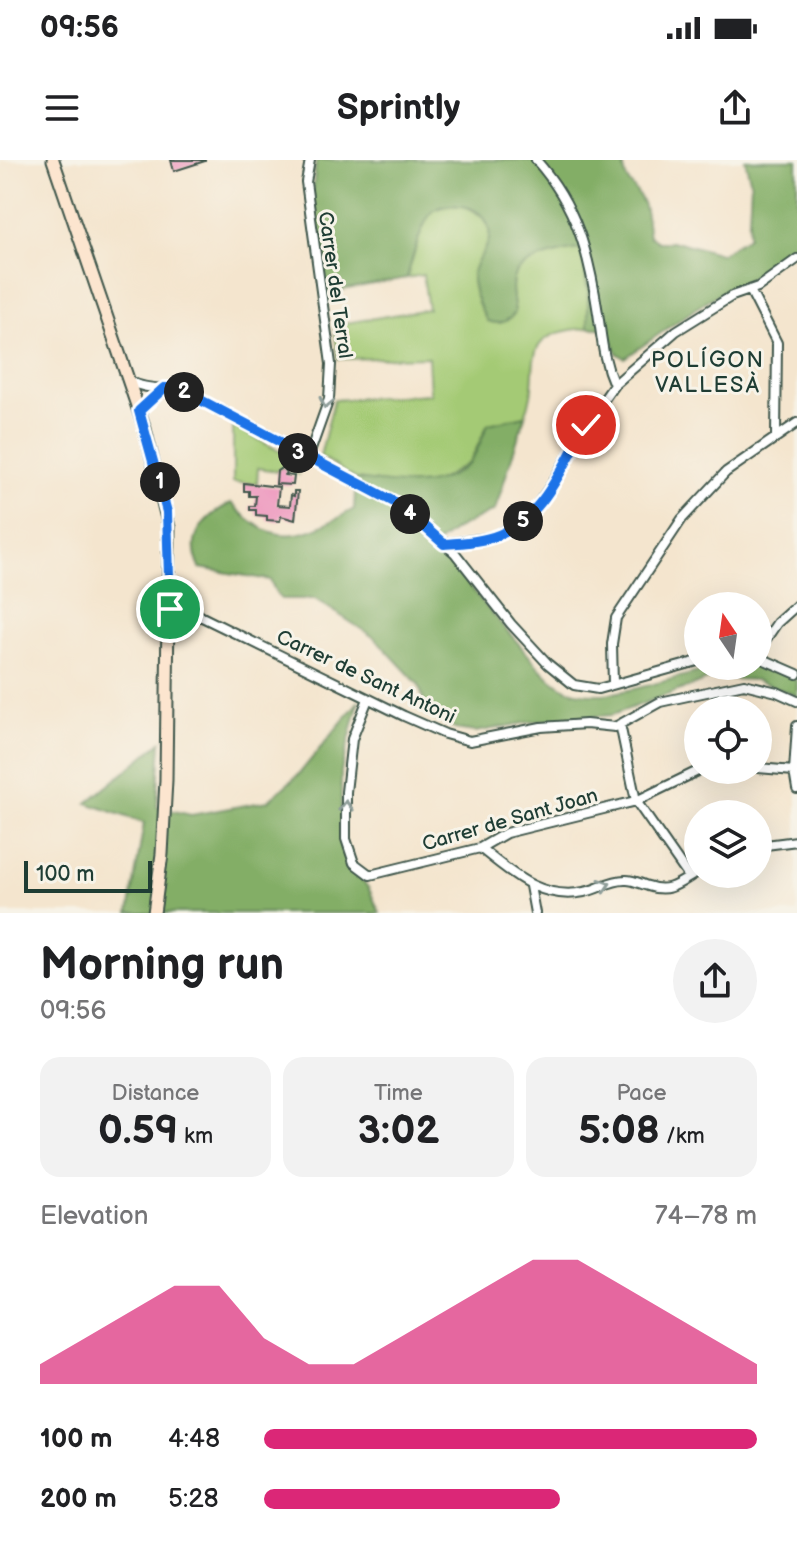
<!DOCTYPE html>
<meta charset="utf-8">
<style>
body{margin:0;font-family:"Balsamiq Sans",sans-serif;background:#f2f2f2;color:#202124;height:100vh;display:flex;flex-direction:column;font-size:30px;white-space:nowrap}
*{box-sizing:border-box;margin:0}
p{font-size:26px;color:#757577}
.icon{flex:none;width:44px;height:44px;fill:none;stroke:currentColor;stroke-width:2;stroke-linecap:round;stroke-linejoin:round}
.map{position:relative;height:753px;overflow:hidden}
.details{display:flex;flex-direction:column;background:#fff;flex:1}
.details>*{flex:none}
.needle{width:52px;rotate:347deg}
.tools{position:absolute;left:684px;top:432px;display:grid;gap:16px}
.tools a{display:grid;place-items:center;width:88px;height:88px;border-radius:50%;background:#fff;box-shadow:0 8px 32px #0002;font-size:40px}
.scale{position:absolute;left:24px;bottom:20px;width:128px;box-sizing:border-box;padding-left:8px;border:4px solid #1f3d34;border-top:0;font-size:22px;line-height:28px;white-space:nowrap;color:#1f3d34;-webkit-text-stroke:6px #f7f3e8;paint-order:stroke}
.pin{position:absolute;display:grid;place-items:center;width:68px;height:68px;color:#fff;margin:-34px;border:4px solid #fff;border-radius:50%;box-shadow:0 2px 8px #0007}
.km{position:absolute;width:40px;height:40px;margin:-20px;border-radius:50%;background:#222;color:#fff;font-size:22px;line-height:40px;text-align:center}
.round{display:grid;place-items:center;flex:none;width:84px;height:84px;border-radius:42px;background:#f2f2f2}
.summary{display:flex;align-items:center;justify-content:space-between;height:136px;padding:0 40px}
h1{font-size:44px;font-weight:700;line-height:60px}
.metrics{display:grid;grid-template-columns:repeat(3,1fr);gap:12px;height:136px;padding:8px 40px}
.metrics div{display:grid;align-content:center;border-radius:20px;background:#f2f2f2;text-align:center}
.metrics b{font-size:40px;font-weight:700}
.metrics small{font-size:22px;font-weight:400}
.metrics p{font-size:22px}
.chart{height:224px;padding:16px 40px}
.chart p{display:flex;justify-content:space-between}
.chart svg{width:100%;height:144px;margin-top:8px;fill:#db2777;opacity:.7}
ul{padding:0 40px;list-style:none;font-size:26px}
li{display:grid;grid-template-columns:128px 96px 1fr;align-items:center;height:60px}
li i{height:20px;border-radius:10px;background:#db2777}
.status{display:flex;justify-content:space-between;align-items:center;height:56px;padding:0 40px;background:#fff;direction:ltr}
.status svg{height:22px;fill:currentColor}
header{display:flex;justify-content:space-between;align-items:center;height:104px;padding:0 40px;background:#fff;font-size:36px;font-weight:700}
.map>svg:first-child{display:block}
.green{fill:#a4ca75;stroke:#628454;stroke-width:2}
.forest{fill:#83ae66;stroke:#51764d;stroke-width:2}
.building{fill:#ee9abf}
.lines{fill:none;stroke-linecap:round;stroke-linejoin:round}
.minor-casing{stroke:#3f564b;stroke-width:12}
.secondary-casing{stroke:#3f564b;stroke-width:15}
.minor{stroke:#fff;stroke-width:8}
.secondary{stroke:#fce5cf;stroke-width:11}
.oneway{stroke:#8f9e9a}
.route-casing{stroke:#fff;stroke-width:16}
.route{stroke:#1a73e8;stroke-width:10}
.labels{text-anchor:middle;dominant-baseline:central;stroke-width:6;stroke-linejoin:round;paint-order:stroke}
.street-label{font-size:20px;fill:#1f3d34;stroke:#f7f3e8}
.neighbourhood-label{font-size:22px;letter-spacing:2px;fill:#1f3d34;stroke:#f7f3e8}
</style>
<div class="status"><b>09:56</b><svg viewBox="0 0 49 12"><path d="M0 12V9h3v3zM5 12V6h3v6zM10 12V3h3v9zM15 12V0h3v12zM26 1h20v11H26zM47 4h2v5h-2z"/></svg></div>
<header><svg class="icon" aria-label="menu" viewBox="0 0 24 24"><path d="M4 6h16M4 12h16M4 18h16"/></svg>Sprintly<svg class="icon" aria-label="share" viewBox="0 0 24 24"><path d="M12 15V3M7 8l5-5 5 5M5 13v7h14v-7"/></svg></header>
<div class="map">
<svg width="797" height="753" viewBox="0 0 797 753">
<rect width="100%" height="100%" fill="#f7f3e8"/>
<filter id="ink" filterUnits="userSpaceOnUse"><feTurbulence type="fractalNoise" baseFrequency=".0125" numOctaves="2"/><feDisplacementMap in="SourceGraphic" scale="16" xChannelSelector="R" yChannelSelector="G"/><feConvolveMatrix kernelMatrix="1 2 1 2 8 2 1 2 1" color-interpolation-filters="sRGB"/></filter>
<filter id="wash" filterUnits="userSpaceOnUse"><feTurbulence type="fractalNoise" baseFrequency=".006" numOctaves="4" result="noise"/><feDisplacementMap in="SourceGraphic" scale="32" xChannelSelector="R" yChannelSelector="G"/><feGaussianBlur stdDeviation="1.8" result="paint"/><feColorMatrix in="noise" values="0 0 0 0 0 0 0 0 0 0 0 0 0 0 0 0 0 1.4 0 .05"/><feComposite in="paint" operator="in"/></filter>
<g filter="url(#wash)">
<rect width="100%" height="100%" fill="#f4e5ce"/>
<path class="green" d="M458,45C478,48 500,68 486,90C481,99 473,108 472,118C472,128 477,141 481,149L515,153C514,142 509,124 515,114C523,100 566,90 581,89L588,131V168C510,173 545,210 525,256L488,264L470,302L433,324L400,325L356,319L320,296L334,240L430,234L428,197L338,199L334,165L428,149L423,115L407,118C411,103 422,60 433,51C440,46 449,46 458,45Z
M233,266L287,295L298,314L283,307L277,311L258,308L257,324L233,322Z"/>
<path class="forest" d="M316,0H623C625,28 634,22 643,43C647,54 647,65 649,76L658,82H679L720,94L748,77L751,23L745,0H797V80L757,115L708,140L625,198L617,193L610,174L600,168H588V131L581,89C566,90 523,100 515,114C509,124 514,142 515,153C506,163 500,165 487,161C480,148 473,134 472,119C472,97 499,86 486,61C482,53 470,46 460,46C453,45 442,45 436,49C422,57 411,102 407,118L325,133L312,41Z
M525,256L495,350L456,369L436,384C462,418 489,451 518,483C531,498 543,515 561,526C614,556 705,492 770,507C779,509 789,516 797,521V536L756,520L713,518L612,555L530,562L475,572L455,569L434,558L425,545L419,525L375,478L315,439H281L277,435L270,420L200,408C185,376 204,357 231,343C276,391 304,377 354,349L356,319C395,324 437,333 469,303C477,294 483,275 488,264Z
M359,541L341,611V690L369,729L380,753H129L144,663L87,643L161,582L157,647L191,655L268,641L299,614Z"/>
<g id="blocks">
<path class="building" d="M171,0H205V1L174,11Z
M283,307L287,313L285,315L294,316L293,325L276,324L277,311Z
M244,323L279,327L277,345L290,346L291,335L294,336V331H298L295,360L281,356L280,361L267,360V356L256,355V350H250V346H255L256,336H249V331H244Z"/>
</g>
</g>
<g filter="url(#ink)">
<use href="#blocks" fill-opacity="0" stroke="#3f564b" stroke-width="2"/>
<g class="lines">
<defs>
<path id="minor" d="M536,0C577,46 589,94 598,153C602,180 603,200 614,225
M750,130L777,183L776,276
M129,221C149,232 170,225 191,235L400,345L455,393L511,464L548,504L574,525L598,529L698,501
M139,251L163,229
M308,298L329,239L331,204L306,22L310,0
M444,384L494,377L529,357L552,324L586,265L614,225L676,171L732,136L758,127L797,99
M170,424L185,445L202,457L404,556L445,574L470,581L541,567L586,564L615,567L660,542L744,524L777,532L797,541
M170,449L172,452L201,457
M170,476L175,465L189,456
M758,491L777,463L797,445
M758,497L797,514
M613,524L612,484L616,458L682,359L726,312L797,263
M368,539L352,579L346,632V679L354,703L370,715L480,688L506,673L636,641L700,610
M620,564L636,641L689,717
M797,566L794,611L797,629
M758,608L794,611
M758,686L797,681
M480,688C511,712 540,741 584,732C598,730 609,720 625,720C632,719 641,724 648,726C670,734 680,722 698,712
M530,726L535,753"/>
<path id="secondary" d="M53,0L145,269L169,367L166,620L162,694L154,753"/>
</defs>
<use href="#minor" class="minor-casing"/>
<use href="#secondary" class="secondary-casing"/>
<use href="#minor" class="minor"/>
<use href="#secondary" class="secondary"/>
</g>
<defs><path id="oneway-chevron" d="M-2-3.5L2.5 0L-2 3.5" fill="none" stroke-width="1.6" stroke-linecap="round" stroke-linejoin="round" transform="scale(2)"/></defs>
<g class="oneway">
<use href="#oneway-chevron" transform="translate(326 243) rotate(103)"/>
<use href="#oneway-chevron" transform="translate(346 646) rotate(-90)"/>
<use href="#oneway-chevron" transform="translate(605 725) rotate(-18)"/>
</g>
</g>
<g class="lines" filter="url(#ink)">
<defs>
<path id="route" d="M170,449L167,352L139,251L164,228H177L191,235L400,345L444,384C460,383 479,382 493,377C542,362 563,306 586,265"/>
</defs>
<use href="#route" class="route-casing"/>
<use href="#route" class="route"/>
</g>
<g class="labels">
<g class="street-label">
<text transform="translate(335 125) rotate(82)">Carrer del Terral</text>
<text transform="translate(366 517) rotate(25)">Carrer de Sant Antoni</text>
<text transform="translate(510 660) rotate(-16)">Carrer de Sant Joan</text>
</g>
<g class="neighbourhood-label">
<text x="708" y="200">POLÍGON<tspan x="708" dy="25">VALLESÀ</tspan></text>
</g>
</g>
</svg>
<div class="tools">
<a><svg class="needle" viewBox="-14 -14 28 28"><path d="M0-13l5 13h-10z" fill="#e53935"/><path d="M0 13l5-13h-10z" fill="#757577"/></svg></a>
<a><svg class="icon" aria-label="locate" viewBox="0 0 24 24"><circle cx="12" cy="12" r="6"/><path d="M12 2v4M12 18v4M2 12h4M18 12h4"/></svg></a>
<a><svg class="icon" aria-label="layers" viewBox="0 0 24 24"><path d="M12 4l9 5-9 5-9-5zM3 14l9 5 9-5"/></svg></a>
</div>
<div class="scale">100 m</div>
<div class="pin" style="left:170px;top:449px;background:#1e9e55"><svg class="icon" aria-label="arrive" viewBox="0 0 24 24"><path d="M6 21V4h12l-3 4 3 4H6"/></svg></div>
<div class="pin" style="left:586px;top:265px;background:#d93025"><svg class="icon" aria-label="check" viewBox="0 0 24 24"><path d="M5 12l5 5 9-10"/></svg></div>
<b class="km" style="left:160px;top:322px">1</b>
<b class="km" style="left:184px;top:232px">2</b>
<b class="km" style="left:298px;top:293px">3</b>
<b class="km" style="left:410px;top:354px">4</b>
<b class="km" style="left:523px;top:361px">5</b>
</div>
<section class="details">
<div class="summary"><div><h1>Morning run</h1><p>09:56</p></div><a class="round"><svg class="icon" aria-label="share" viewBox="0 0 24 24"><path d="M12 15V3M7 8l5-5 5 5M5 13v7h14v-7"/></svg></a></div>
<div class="metrics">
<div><p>Distance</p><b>0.59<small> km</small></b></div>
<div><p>Time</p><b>3:02</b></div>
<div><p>Pace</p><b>5:08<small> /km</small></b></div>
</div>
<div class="chart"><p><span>Elevation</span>74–78 m</p>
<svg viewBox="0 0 160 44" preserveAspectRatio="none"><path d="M0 44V38L10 30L20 22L30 14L40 14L50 30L60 38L70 38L80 30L90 22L100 14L110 6L120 6L130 14L140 22L150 30L160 38V44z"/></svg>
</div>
<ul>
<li><b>100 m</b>4:48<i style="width:100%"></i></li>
<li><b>200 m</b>5:28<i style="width:60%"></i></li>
</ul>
</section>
